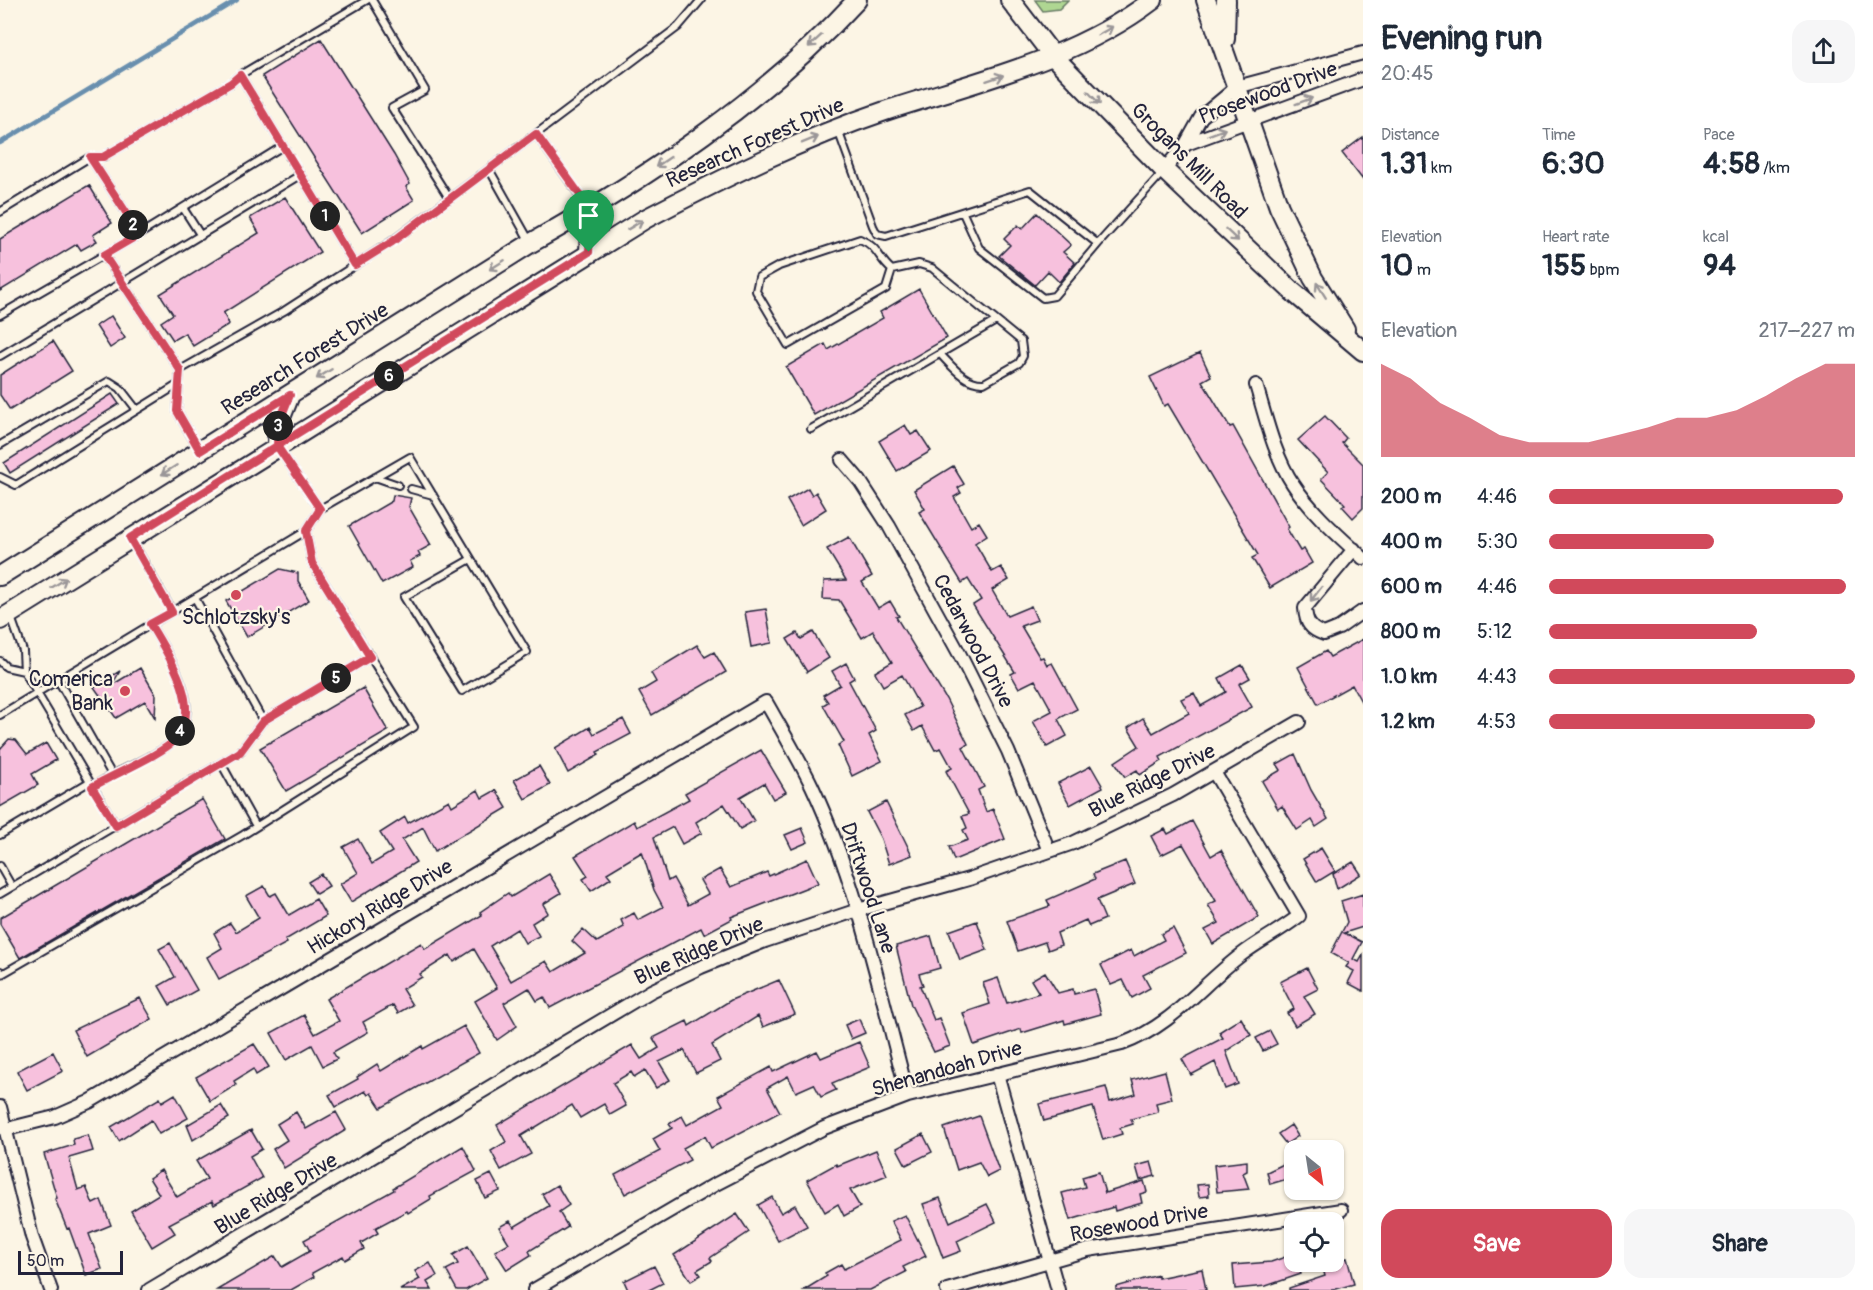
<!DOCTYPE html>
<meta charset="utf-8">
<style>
body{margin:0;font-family:Pangolin,sans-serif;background:#f6f6f7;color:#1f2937;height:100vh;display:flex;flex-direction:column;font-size:22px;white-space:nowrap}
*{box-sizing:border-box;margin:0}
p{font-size:20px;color:#747a83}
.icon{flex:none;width:33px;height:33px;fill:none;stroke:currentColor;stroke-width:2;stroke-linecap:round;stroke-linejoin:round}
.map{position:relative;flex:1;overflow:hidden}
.details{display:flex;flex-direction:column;background:#fff;width:510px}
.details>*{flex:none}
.needle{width:39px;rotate:150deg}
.tools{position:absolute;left:1284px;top:1140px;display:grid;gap:12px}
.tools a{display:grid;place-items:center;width:60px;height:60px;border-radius:12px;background:#fff;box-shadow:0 2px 4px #0004;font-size:30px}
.scale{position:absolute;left:18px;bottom:15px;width:105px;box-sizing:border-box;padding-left:6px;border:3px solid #22223b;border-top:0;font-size:16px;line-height:21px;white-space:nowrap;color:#22223b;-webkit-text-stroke:4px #fcf5e5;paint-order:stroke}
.pin{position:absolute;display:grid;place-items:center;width:51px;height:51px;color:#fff;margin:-62px -26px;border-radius:50% 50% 50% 0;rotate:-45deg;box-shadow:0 0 6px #0007}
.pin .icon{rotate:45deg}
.km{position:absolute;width:30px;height:30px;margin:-15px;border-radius:50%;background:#222;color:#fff;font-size:16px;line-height:30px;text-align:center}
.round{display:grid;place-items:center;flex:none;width:63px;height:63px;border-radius:18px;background:#f6f6f7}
.headline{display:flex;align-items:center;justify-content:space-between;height:102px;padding:0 18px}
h1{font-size:33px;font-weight:700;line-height:45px}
.figures{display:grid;grid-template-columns:repeat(3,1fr);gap:9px;height:102px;padding:6px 18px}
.figures div{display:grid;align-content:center}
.figures b{font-size:30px;font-weight:700}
.figures small{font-size:16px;font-weight:400}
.figures p{font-size:16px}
.chart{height:168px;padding:12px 18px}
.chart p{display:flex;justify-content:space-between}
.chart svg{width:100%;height:108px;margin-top:6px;fill:#d1495b;opacity:.7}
.cta{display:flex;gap:12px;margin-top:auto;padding:12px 18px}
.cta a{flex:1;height:69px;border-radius:18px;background:#d1495b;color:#fff;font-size:24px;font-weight:700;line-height:69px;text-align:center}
.cta a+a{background:#f6f6f7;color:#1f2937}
ul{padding:0 18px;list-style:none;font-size:20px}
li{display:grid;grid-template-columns:96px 72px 1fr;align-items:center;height:45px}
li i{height:15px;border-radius:8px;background:#d1495b}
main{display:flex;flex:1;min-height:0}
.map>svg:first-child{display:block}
.green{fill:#afd692;stroke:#687c66;stroke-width:1.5}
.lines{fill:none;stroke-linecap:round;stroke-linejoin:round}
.stream{stroke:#698fae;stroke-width:4.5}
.building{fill:#f7c1dd;stroke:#22223b;stroke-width:1.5}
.lane-casing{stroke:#22223b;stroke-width:10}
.street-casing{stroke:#22223b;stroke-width:16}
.secondary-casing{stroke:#22223b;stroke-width:22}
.lane{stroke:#fcf5e5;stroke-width:6}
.street{stroke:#fcf5e5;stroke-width:12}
.secondary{stroke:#fcf5e5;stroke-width:18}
.oneway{stroke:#9a9698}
.route-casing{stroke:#fff;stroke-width:12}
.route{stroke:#d1495b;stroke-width:8}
.poi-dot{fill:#d1495b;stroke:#fcf5e5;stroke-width:2}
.labels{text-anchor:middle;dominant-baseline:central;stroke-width:4.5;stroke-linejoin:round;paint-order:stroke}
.street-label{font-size:21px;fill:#22223b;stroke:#fcf5e5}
.poi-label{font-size:21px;fill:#22223b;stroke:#fcf5e5}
</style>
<main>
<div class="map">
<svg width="1363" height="1290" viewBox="0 0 1363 1290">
<rect width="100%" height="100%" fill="#fcf5e5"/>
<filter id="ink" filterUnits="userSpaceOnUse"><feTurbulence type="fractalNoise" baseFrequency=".0167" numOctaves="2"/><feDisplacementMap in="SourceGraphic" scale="12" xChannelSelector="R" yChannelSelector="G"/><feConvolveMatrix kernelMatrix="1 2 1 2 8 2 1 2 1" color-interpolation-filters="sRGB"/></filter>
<g filter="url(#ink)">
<path class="green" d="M1035,0H1068L1059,9L1043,11Z"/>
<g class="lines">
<path class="stream" d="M0,143L237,0"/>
</g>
<path class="building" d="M321,39L394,155L410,184L406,187L414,200L362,233L262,76Z
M1363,137V180L1342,153Z
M89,185L112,223L93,235L97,241L81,250L77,244L0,291V239Z
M285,197L320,252L223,313L229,324L193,346L185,333L173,340L161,322L173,314L160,294L259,233L250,218Z
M1037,213L1071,245L1063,252L1075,263L1059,282L1048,271L1035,285L999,256L1010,245L1004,239L1018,225L1022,229Z
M919,289L947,338L814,415L786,367L825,344L828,350L883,318L880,312Z
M111,316L125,338L110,348L96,326Z
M53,341L72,371L10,410L0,395V375Z
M1200,353L1211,376L1202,381L1230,427L1233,426L1289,527L1287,529L1300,551L1304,549L1312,563L1270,588L1252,558L1258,555L1168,404L1164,406L1150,377Z
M112,394L119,404L10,473L4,463Z
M1325,416L1346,438L1342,443L1363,464V508L1353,518L1342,506L1345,504L1321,479L1328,472L1298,440Z
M905,425L911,435L918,431L931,451L897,471L879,441Z
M953,466L964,484L958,488L961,493L954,497L971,527L979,522L987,535L975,543L992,572L1001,567L1009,580L992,590L1007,616L1031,606L1037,620L1021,626L1040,658L1043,657L1047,665L1052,663L1077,709L1058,719L1067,736L1047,747L1033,721L1052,711L1035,680L1019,688L1011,674L1015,672L973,605L981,600L968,579L962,583L919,512L925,509L914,490Z
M808,488L812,495L816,492L826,509L801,525L787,500Z
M393,495L411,498L409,507L431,545L418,552L420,556L410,561L413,567L382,584L349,526L392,501Z
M849,537L872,576L862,582L878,608L890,601L899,616L896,617L946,699L968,744L963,747L984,787L978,790L986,812L993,809L1005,839L954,860L949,847L968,840L963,830L967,828L962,816L969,814L946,771L952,768L941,748L935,750L922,726L914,731L905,715L920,707L902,675L883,686L875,672L892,662L873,631L862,638L839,600L823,599L824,581L846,580L827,549Z
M280,569L298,573V581L309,600L247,637L226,601Z
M766,609L772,643L751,647L745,612Z
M813,632L829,658L807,672L787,639L797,633L801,639Z
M1363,639V705L1352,685L1318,704L1298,667L1326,651L1330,657Z
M697,645L705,657L714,652L726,672L652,715L639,692L656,682L651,673Z
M846,663L854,678L849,681L876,731L869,735L882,761L852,776L838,745L844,742L823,705L828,702L823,695L840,685L832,671Z
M1242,665L1250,678L1239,684L1252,707L1160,757L1162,761L1140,775L1137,770L1125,777L1115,762L1139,746L1128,728L1143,718L1153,733L1189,713L1181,699L1194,693L1201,706L1226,692L1219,678Z
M140,668L156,695L155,718L145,701L116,718L94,687L120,671L112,685Z
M363,688L388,731L286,791L260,748Z
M623,719L631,734L597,752L599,755L568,773L555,748L590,727L594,734Z
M9,739L16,740L27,754L46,743L56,760L32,774L38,785L0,807V749Z
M761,750L786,792L773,799L764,783L740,797L754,821L740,829L724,804L696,822L702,833L682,844L673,827L654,837L668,881L673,878L688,905L708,894L700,880L720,869L731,887L767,872L769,876L807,859L818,883L731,917L732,919L704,934L701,928L550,1008L544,997L537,1001L529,988L504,1003L517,1026L497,1040L475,1001L497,988L474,949L454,962L450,955L420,974L422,977L402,989L412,1005L398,1013L393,1005L363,1022L368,1032L333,1052L337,1059L323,1066L312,1045L286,1060L271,1033L304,1015L315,1034L339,1021L326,999L421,943L425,949L482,915L480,912L508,893L511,897L549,874L561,893L543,904L548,913L532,923L539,936L525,943L517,929L490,946L511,981L546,961L553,972L585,953L572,941L583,929L597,942L624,927L621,920L634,913L638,920L663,907L654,890L642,852L607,873L611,878L591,891L583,879L588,876L575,856L634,821L637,827L689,799L685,793Z
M1295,754L1311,790L1328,819L1316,827L1312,820L1297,830L1282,806L1278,809L1262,781L1281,770L1277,764Z
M539,766L550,785L525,799L514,780Z
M1091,766L1103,787L1070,805L1058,783Z
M478,790L482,798L496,790L507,808L435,851L423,827L402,840L416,862L351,902L340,884L358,873L343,847L358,839L372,864L392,852L380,833L405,817L408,823L449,800L452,806Z
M202,799L225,839L20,958L0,924V918Z
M886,802L912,855L889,864L881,839L867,812Z
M1192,821L1211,856L1221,850L1259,917L1213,944L1205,930L1219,923L1208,905L1216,901L1183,844L1161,855L1151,836L1165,829L1168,834Z
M802,828L808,842L792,849L785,835Z
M1321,848L1335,871L1317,882L1303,859Z
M1125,861L1135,884L1097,900L1105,919L1089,926L1086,920L1057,933L1061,945L1048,950L1045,942L1018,951L1007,921L1050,906L1047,900L1095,879L1093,874Z
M1353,862L1361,874L1337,889L1333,874Z
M321,874L329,886L316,894L308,882Z
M264,886L270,896L276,893L289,915L316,899L326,916L285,940L287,943L219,979L207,957L222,948L214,933L230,923L236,932L259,918L246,896Z
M1363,894V927L1344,933L1362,942L1353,959L1359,962L1363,955V991L1348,983L1354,971L1346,967L1349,963L1331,953L1347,922L1341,901Z
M977,921L987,950L960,960L949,931Z
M1173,928L1186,953L1143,975L1150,988L1132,998L1123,980L1111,985L1101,965L1131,950L1134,956L1164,940L1161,934Z
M931,936L940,968L919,974L923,985L920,986L934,1020L939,1018L950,1046L934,1052L911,1005L896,946Z
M170,943L197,990L170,1005L159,986L175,977L159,949Z
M1307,968L1318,989L1304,996L1315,1014L1295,1026L1287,1013L1294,1009L1280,982Z
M1045,972L1058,993L1073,989L1074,994L1094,989L1101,1014L1065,1024L1064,1020L1022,1033L1021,1029L974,1045L963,1013L990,1004L983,983L998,978L1007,1003L1039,993L1031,980Z
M779,980L795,1014L763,1027L758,1016L712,1045L720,1061L696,1073L684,1050L659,1062L670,1080L656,1088L645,1070L634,1077L631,1072L613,1083L626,1106L610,1115L604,1104L580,1118L572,1105L521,1136L531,1154L501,1170L491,1151L506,1142L497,1125L632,1045L641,1059L659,1048L653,1038L687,1021L689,1026L731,1000Z
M140,998L152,1019L87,1057L73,1030Z
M1241,1018L1251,1035L1226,1051L1238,1084L1225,1089L1215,1062L1191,1075L1182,1059L1223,1038L1219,1032Z
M859,1019L865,1033L851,1039L845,1025Z
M464,1026L479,1053L381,1108L371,1093L368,1095L365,1091L336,1107L329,1095L358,1079L357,1077L377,1064L381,1071L422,1046L423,1049Z
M1270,1031L1277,1044L1263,1051L1256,1038Z
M859,1042L870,1067L832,1083L836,1090L821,1097L814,1084L796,1092L788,1076L767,1088L780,1112L711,1148L705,1136L683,1148L690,1160L625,1194L615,1175L660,1151L653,1139L672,1128L669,1124L682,1116L687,1125L723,1105L718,1096L771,1067L773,1072L817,1051L821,1058Z
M254,1044L269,1067L256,1075L253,1069L234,1081L236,1085L210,1101L196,1077Z
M53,1052L63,1071L27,1090L17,1071Z
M1165,1071L1172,1099L1156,1103L1158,1112L1131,1119L1133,1124L1120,1128L1122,1134L1103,1140L1093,1107L1044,1121L1039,1104L1106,1087L1110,1102L1136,1094L1132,1080Z
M175,1094L188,1118L159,1134L151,1120L119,1141L111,1127L160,1098L162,1102Z
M221,1105L229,1118L193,1140L187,1125Z
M296,1112L306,1129L336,1112L346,1130L284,1168L273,1149L287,1140L277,1124Z
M979,1116L999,1171L987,1177L979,1162L957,1170L944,1128Z
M1291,1125L1298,1136L1286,1144L1278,1134Z
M251,1130L262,1149L250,1156L262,1178L214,1205L212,1201L169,1224L175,1233L152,1247L131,1211L159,1194L149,1178L161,1170L177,1197L207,1179L196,1161Z
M923,1134L932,1152L906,1165L897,1148Z
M88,1135L93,1151L69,1158L78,1190L86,1187L93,1204L101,1200L111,1225L89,1234L102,1269L86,1275L69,1228L67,1229L55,1199L57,1198L44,1154L74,1145L73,1139Z
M463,1146L476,1171L430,1196L431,1199L408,1213L407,1211L375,1228L378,1233L361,1243L364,1249L345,1260L343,1256L312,1273L314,1277L291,1290H217L275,1256L282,1267L310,1251L304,1240L394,1190L393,1188Z
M876,1150L887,1175L850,1190L860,1207L844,1216L838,1204L825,1212L807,1180L836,1164L837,1166Z
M1294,1159V1177L1270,1184L1267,1172Z
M1247,1161V1171L1243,1173L1249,1189L1217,1192L1214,1165Z
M1151,1162L1155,1176L1140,1180L1136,1166Z
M1099,1172L1105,1193L1144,1181L1147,1192L1140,1194L1142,1203L1115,1211L1114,1207L1070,1220L1062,1193L1085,1187L1082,1177Z
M491,1174L500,1191L485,1198L477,1181Z
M1208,1184L1209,1196L1199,1197L1197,1185Z
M557,1185L569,1205L559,1212L568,1227L529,1251L531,1255L507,1270L495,1251L509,1243L499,1227L510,1221L514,1227L549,1206L542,1194Z
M772,1197L781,1213L795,1205L807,1226L778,1241L758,1205Z
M940,1198L950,1222L987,1204L996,1222L957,1241L961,1251L943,1258L923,1204Z
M737,1214L749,1232L710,1258L712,1261L697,1270L701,1275L691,1281L674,1255Z
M905,1215L926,1256L903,1267L906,1272L870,1290H804L827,1276L825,1273L841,1264L844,1269L901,1240L891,1221Z
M468,1246L487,1278L466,1290H457L446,1270L458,1264L453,1255Z
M1294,1254L1301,1274L1266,1286L1235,1289L1233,1265L1271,1262Z
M1347,1258L1354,1284L1333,1290H1289V1288L1325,1276L1322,1265Z
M430,1263L437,1276L427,1282L432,1290H400L420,1279L415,1271Z
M654,1266L663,1283L649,1290H628L624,1281Z
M1202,1269L1206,1290H1116V1287L1158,1275V1278Z"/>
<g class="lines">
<defs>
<path id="lane" d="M372,0L425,90L392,108L449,198
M838,130L873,226L877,234L886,236L1030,190L1098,244L1163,172
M90,157H103L231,83L240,75
M489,169L529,240
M588,207L536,134L678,27L701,0
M183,208L201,236
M0,212L90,157L140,234L104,255L180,370
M963,213L979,248L1043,298L1054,296L1098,244
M140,234L283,146
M355,265L240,75L367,0
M892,270L886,289L788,345L756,291L759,277L779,266L860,239C879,247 878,259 892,270L919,264L932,268L1021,341L1023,356L1019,363L984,383C965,384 952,366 940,354
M0,315L104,255
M0,356L300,175
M811,429L996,321
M0,445L109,381L120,388L137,410
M198,448L177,411L180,370L284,311L391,242L536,134
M279,449L320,509L410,457L527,652L462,691L404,597L471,559
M0,477L16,485L179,384
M375,477L398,485
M411,489L433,495
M132,541L172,611
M11,617L23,651L24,671L116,826
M0,661L6,667L24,671
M58,680L112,775L92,787
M0,715L306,531L320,509
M263,721L370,657
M221,763L256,826
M112,775C130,766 162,753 176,739C205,707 167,652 150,624
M0,835L89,782
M0,866L12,887
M0,894L240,752L263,721L195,598
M0,971L2,974L243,835L414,727L312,563L306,531"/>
<path id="street" d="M1186,144L1363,79
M1164,170L1186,144L1201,117L1237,87L1363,53
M1256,385C1266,418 1274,455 1293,484C1312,513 1338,535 1363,558
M842,460L860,481L889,526L960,655L1008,751L1049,851
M1354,549L1305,608C1306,623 1310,629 1324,634L1339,628L1363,611
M997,1074L1058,1290
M0,1107L32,1237L51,1290
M7,1129L55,1117L89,1102L766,702C782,730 798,757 812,786C858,884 880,992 908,1096
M149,1290L651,991L701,967L765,941L858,910L969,879L1073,843L1173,795L1299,722
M534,1290L714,1185L824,1128L908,1096L1122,1044C1173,1025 1199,987 1241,955C1259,941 1280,931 1299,916L1214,772
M947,1290L1088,1250L1341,1210"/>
<path id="secondary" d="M1010,0L1053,56L1164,170L1292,291L1363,351
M1206,0L1279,207L1313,278L1345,329
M1225,39L1226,0
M589,252L591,210
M277,446L278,425L290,395
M0,576L531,243C649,177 765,100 857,0
M0,620L645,219C723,178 802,139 885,111C977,81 1074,60 1153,0"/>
</defs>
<use href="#lane" class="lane-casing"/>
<use href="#street" class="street-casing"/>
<use href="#secondary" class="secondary-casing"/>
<use href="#lane" class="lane"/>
<use href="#street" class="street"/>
<use href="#secondary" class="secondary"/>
</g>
<defs><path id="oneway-shaft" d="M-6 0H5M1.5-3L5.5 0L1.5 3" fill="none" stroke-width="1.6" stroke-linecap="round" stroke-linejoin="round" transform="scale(1.5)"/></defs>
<g class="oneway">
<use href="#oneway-shaft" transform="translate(1105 31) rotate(-30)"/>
<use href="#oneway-shaft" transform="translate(815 41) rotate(138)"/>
<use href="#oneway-shaft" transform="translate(995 78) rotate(-18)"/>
<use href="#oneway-shaft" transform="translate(1094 98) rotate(46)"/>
<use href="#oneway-shaft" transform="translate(1304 101) rotate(-20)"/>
<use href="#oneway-shaft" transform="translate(1217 132) rotate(-21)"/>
<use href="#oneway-shaft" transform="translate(810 140) rotate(-22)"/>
<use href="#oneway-shaft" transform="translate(663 162) rotate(146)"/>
<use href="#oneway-shaft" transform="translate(635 225) rotate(-31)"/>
<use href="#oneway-shaft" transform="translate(1232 235) rotate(43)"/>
<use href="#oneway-shaft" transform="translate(497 265) rotate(148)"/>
<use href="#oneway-shaft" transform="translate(1321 290) rotate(-122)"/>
<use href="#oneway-shaft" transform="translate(324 374) rotate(148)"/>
<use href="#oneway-shaft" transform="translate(169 470) rotate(148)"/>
<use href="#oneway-shaft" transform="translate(59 583) rotate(-32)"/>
<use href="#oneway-shaft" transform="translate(1316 594) rotate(128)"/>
</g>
</g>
<g class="lines" filter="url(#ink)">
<defs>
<path id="route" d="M589,252L591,210L536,134L392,242L355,265L240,75L231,83L103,157H90L140,234L104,255L180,370L177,411L200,451L290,395L278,425L277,446L130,538L172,612L150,624C167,653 204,707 176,739C161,755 114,774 92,787L116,826L240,752L263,721L370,657L312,563L306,531L320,509L277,446L589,252"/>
</defs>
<use href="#route" class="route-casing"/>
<use href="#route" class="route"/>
</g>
<g class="poi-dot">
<circle cx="236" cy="595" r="6"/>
<circle cx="125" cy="691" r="6"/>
</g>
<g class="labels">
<g class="street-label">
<text transform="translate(1268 93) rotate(-20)">Prosewood Drive</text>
<text transform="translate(755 143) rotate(-24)">Research Forest Drive</text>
<text transform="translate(1189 161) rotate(45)">Grogans Mill Road</text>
<text transform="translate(305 359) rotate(-32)">Research Forest Drive</text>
<text transform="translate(973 641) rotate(62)">Cedarwood Drive</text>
<text transform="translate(1152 781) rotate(-27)">Blue Ridge Drive</text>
<text transform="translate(868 888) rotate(72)">Driftwood Lane</text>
<text transform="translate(380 907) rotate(-31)">Hickory Ridge Drive</text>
<text transform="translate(699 951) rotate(-24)">Blue Ridge Drive</text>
<text transform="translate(947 1069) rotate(-16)">Shenandoah Drive</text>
<text transform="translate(276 1194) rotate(-31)">Blue Ridge Drive</text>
<text transform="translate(1139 1223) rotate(-10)">Rosewood Drive</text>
</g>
<g class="poi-label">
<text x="236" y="617">Schlotzsky's</text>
<text x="113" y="679" text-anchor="end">Comerica<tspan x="113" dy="24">Bank</tspan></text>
</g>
</g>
</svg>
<div class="tools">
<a><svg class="needle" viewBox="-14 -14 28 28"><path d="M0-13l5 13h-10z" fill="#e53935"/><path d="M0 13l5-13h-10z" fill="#747a83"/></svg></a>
<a><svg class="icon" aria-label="locate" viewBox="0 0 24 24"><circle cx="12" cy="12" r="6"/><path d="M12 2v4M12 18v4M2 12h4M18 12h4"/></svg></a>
</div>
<div class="scale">50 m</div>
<div class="pin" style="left:589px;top:252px;background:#1e9e55"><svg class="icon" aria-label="arrive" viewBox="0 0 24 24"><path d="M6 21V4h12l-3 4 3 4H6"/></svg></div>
<b class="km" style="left:325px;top:216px">1</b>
<b class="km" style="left:133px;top:225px">2</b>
<b class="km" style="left:278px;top:426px">3</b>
<b class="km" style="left:180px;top:731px">4</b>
<b class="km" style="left:336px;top:678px">5</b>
<b class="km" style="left:389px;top:376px">6</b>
</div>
<section class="details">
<div class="headline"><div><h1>Evening run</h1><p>20:45</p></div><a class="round"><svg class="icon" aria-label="share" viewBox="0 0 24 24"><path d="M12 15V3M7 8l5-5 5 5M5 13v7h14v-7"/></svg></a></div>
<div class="figures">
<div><p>Distance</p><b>1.31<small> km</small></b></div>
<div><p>Time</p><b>6:30</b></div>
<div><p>Pace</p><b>4:58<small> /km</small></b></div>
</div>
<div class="figures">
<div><p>Elevation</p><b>10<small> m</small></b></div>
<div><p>Heart rate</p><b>155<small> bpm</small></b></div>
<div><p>kcal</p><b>94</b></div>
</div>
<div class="chart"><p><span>Elevation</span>217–227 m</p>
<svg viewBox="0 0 160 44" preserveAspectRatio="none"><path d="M0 44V6L10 12L20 22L30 28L40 35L50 38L60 38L70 38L80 35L90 32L100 28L110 28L120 25L130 19L140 12L150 6L160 6V44z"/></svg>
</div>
<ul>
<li><b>200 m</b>4:46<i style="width:96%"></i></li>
<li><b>400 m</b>5:30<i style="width:54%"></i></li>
<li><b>600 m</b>4:46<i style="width:97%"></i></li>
<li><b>800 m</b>5:12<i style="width:68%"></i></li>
<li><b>1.0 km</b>4:43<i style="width:100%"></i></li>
<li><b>1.2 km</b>4:53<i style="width:87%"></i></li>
</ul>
<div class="cta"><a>Save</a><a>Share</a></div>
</section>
</main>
